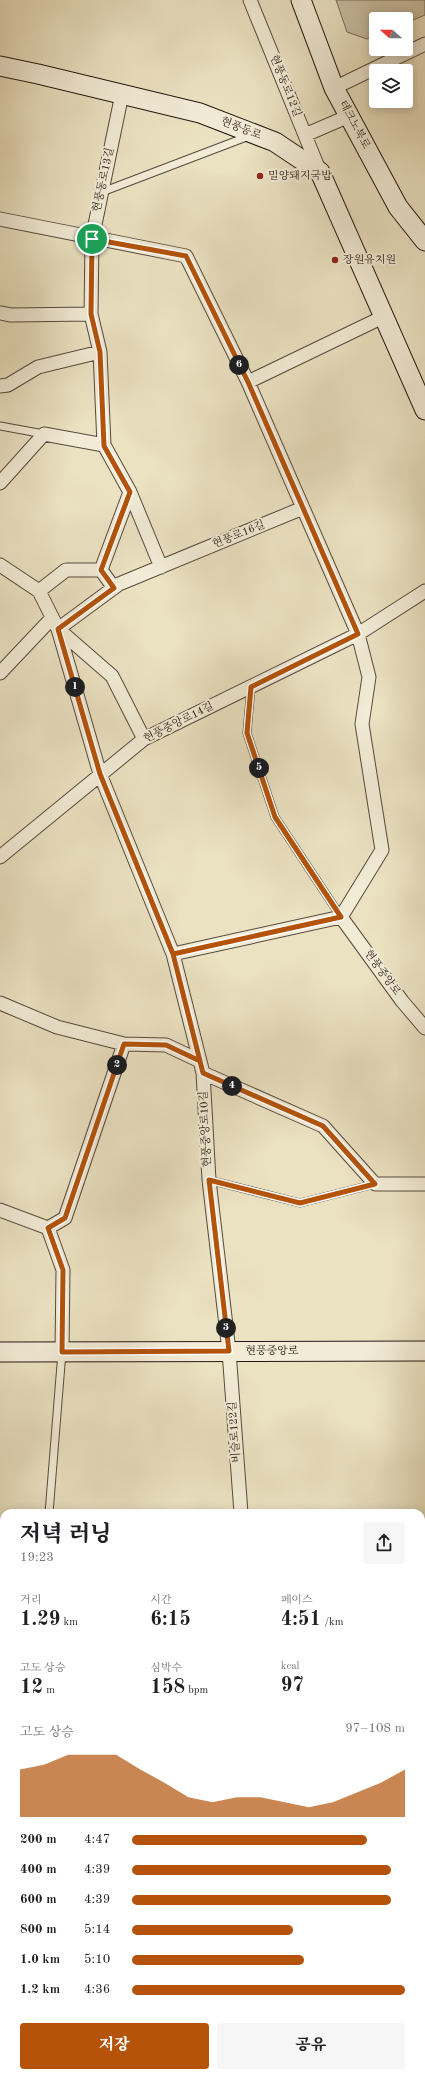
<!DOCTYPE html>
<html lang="ko">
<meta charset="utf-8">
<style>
body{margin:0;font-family:"Old Standard TT","Noto Serif KR",serif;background:#f6f6f6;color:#202124;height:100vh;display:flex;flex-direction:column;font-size:15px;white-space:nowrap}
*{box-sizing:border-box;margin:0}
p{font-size:13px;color:#757577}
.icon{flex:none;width:22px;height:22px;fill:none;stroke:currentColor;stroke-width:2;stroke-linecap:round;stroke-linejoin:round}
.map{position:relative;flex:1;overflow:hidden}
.side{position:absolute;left:0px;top:1509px;width:425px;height:568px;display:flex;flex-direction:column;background:#fff;border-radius:12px 12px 0 0;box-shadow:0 2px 10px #0003}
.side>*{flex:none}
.needle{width:26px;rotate:291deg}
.buttons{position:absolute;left:369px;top:12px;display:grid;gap:8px}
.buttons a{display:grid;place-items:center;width:44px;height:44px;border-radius:4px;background:#fff;box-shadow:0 2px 10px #0003;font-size:20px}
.pin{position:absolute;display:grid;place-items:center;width:34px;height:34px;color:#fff;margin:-17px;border:2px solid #fff;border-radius:50%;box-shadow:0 1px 4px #0007}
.km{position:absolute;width:20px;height:20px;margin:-10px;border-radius:50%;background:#222;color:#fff;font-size:11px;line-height:20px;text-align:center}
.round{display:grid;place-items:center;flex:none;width:42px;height:42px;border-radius:4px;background:#f6f6f6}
.overview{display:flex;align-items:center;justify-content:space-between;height:68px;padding:0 20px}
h1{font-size:22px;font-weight:800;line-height:30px}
.stats{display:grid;grid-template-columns:repeat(3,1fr);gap:6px;height:68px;padding:4px 20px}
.stats div{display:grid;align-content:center}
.stats b{font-size:20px;font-weight:800}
.stats small{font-size:11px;font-weight:400}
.stats p{font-size:11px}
.chart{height:112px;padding:8px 20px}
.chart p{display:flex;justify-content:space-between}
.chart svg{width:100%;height:72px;margin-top:4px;fill:#b45309;opacity:.7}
.button{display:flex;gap:8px;margin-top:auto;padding:8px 20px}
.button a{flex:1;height:46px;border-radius:4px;background:#b45309;color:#fff;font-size:16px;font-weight:800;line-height:46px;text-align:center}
.button a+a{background:#f6f6f6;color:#202124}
ul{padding:0 20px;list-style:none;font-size:13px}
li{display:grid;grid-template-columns:64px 48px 1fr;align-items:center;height:30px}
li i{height:10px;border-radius:5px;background:#b45309}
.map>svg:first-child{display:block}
.green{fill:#cac0a4;stroke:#786c5a}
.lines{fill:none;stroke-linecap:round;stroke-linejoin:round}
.lane-casing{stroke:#574a3d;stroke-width:9}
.street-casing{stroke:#574a3d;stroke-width:15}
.secondary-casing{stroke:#261811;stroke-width:21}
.lane{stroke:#f2ecd7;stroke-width:7}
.street{stroke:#f2ecd7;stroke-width:13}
.secondary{stroke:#f2ecd7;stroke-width:19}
.route-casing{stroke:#fff;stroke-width:8}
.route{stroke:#b45309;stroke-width:5}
.poi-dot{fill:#8f2418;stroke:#f2ecd7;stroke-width:1.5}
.labels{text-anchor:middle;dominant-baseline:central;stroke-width:4;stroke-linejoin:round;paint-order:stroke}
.street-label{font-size:11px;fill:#261811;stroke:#f2ecd7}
.poi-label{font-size:11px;fill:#261811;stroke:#f2ecd7;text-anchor:start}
</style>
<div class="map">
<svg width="425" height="2077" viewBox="0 0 425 2077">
<rect width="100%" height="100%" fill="#ebe2c2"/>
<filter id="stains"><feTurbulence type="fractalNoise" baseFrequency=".005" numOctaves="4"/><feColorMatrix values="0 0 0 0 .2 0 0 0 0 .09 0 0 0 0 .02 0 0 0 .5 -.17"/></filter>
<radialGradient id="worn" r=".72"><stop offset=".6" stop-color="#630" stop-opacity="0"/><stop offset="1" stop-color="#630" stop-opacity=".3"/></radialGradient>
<path class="green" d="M336,0H425V15L406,23V19H376V35L367,39L347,32Z"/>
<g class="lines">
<defs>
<path id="lane" d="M102,192L249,136
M0,426L44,434
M251,687L247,733L275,817L341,917
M209,1180L300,1203L375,1184
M49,1513L62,1352"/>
<path id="street" d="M250,0L320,172
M334,88L425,44
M122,94L92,239L91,314L100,352L104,445L130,492L161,567
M305,135L349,116
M0,219L186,256L248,382L358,634L369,677L362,724L382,850L341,917L173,954
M0,313L11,315L91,314
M248,382L383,317
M0,386L8,385L38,367L100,352
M0,483L44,434L104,445
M0,565L39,591L58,629L100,774L173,954L203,1073L209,1180L229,1351L241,1513
M101,570L130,492
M39,591L66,570H101L114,588
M0,673L52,618
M144,739L112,676L58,629L119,584L303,508
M0,857L144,739L358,634L425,591
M341,917L402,1001L425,1028
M0,1003L57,1027L124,1044L65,1218L48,1228L63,1270L62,1352
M124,1044L166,1045L200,1061
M203,1073L323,1126L375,1184H425
M0,1210L48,1228
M421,1615L425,1614
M0,1677H4
M0,1929L4,1930
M0,1947L4,1945
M355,2073L357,2077"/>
<path id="secondary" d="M301,0L334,88L398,207L425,241
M0,66L38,74L200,113L275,142L320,172L425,410
M0,1352L425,1351"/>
</defs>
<use href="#lane" class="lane-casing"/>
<use href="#street" class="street-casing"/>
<use href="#secondary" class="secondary-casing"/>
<use href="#lane" class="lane"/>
<use href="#street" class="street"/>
<use href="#secondary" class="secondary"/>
</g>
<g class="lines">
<defs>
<path id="route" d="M92,239L91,314L100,352L104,446L130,492L101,570L114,588L58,629L100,774L173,954L200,1061L166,1045L124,1044L65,1218L48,1228L63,1270L62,1352L229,1351L209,1180L300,1203L375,1184L323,1126L203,1073C193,1034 183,994 173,954L341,917L275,817L247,733L251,687L358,634L248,382L186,256L92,239"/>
</defs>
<use href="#route" class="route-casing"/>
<use href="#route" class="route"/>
</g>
<g class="poi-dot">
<circle cx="260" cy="176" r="4"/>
<circle cx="335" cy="260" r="4"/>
</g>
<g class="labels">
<g class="street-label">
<text transform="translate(285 86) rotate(68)">현풍동로12길</text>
<text transform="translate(354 125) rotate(62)">테크노북로</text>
<text transform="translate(241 129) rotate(21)">현풍동로</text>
<text transform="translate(104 180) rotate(-78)">현풍동로13길</text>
<text transform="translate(239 535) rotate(-22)">현풍로16길</text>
<text transform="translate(179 723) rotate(-27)">현풍중앙로14길</text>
<text transform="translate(382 973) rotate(54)">현풍중앙로</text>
<text transform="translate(206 1129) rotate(-93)">현풍중앙로10길</text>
<text x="272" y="1351">현풍중앙로</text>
<text transform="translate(235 1432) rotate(-94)">비슬로122길</text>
</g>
<g class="poi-label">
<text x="268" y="176">밀양돼지국밥</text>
<text x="343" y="260">장원유치원</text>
</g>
</g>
<rect width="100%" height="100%" filter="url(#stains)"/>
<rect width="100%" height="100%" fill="url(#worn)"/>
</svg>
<div class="buttons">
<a><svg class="needle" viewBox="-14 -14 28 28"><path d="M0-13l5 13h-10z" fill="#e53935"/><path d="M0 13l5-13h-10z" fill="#757577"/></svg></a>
<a><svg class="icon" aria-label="layers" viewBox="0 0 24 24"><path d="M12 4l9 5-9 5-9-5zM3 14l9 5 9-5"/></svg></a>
</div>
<div class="pin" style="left:92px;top:239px;background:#1e9e55"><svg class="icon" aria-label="arrive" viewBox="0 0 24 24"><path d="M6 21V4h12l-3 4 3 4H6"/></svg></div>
<b class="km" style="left:75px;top:687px">1</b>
<b class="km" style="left:117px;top:1065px">2</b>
<b class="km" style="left:226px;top:1328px">3</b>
<b class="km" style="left:232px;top:1086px">4</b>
<b class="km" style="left:259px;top:768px">5</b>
<b class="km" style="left:239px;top:365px">6</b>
<section class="side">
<div class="overview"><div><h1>저녁 러닝</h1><p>19:23</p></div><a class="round"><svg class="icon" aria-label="share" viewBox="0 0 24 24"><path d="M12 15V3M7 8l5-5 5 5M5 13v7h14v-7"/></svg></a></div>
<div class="stats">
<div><p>거리</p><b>1.29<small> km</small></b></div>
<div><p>시간</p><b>6:15</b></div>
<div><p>페이스</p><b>4:51<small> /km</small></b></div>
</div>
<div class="stats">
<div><p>고도 상승</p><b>12<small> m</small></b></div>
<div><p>심박수</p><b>158<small> bpm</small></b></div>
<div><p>kcal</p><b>97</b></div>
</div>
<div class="chart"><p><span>고도 상승</span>97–108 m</p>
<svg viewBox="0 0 160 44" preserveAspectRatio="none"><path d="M0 44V15L10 12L20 6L30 6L40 6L50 15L60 23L70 32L80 35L90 32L100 32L110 35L120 38L130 35L140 29L150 23L160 15V44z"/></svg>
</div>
<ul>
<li><b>200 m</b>4:47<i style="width:86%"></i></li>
<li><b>400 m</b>4:39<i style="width:95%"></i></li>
<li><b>600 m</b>4:39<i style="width:95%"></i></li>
<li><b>800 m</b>5:14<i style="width:59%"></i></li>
<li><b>1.0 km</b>5:10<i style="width:63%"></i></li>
<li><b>1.2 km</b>4:36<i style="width:100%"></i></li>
</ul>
<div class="button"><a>저장</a><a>공유</a></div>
</section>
</div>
